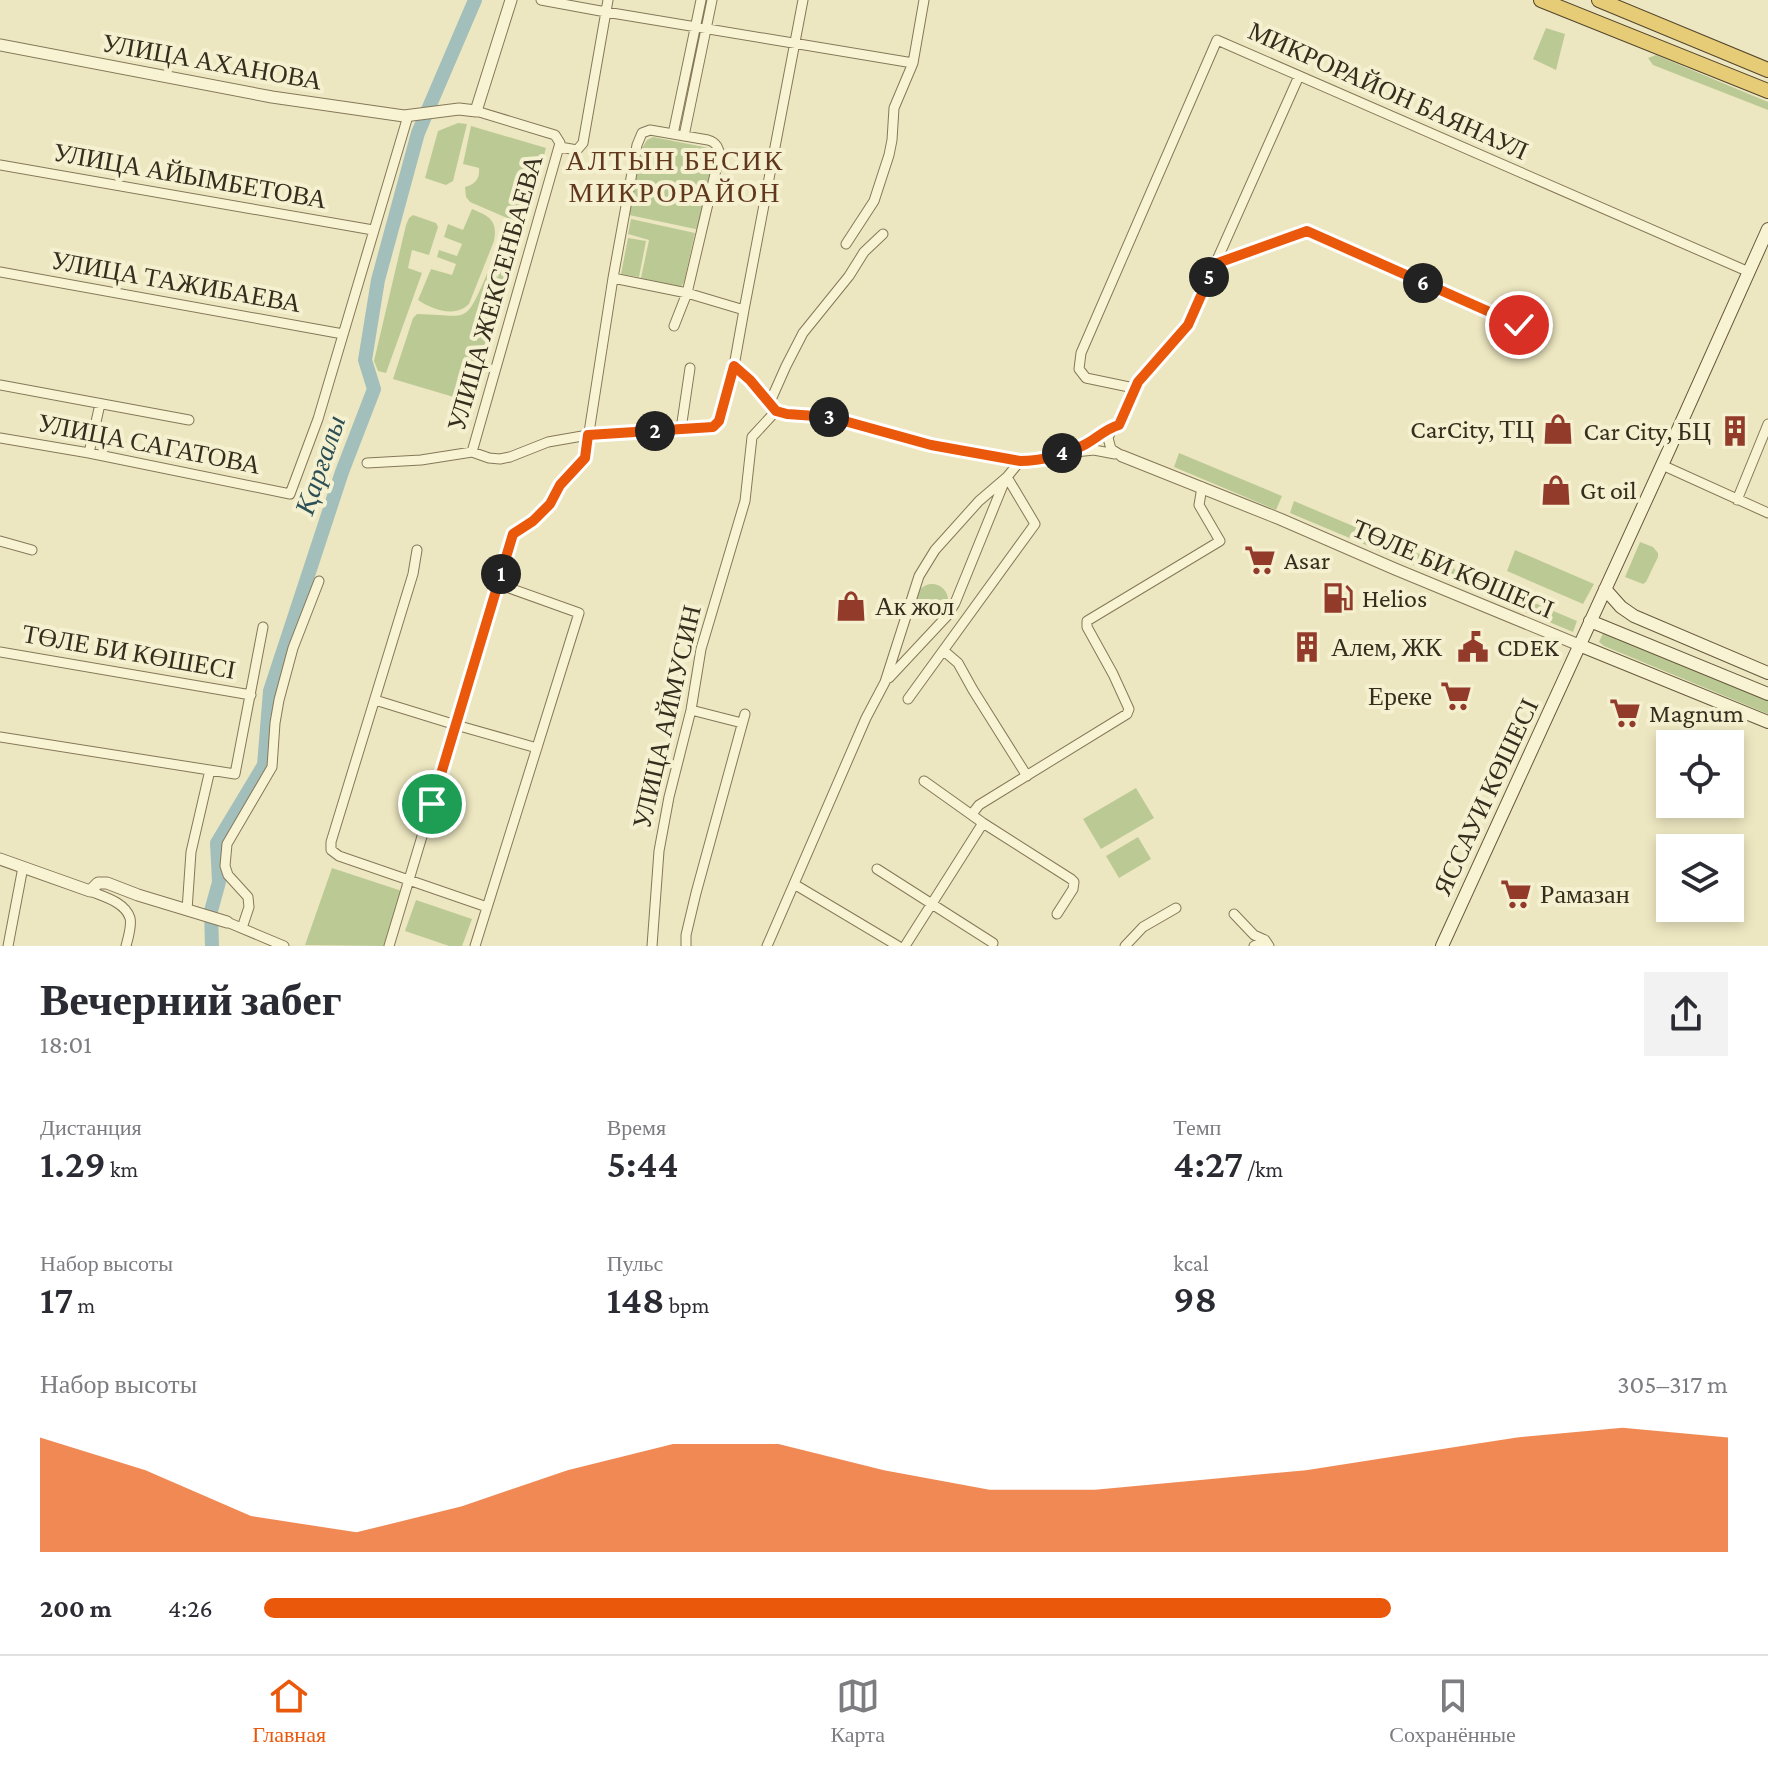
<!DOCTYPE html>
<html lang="ru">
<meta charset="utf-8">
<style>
body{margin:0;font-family:"Crimson Pro",serif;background:#f2f2f3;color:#2b2b33;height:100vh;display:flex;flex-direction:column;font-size:30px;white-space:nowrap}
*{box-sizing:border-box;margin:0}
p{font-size:26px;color:#7c7c81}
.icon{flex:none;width:44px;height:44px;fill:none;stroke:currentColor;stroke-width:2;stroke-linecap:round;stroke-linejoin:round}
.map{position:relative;height:946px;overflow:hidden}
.details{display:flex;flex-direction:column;background:#fff;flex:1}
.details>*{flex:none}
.controls{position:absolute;left:1656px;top:730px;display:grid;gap:16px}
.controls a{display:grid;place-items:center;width:88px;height:88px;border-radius:0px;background:#fff;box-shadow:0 4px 12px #0003;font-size:40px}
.pin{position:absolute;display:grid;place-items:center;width:68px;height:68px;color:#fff;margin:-34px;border:4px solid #fff;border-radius:50%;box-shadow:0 2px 8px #0007}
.km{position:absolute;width:40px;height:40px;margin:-20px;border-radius:50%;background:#222;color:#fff;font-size:22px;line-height:40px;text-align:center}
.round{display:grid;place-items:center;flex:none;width:84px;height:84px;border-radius:0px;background:#f2f2f3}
.summary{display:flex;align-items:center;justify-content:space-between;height:136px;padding:0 40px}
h1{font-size:44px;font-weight:600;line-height:60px}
.figures{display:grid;grid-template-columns:repeat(3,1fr);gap:12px;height:136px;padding:8px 40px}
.figures div{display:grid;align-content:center}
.figures b{font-size:40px;font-weight:600}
.figures small{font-size:22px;font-weight:400}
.figures p{font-size:22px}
.chart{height:224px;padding:16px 40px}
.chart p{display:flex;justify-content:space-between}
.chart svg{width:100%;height:144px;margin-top:8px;fill:#ea580c;opacity:.7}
ul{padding:0 40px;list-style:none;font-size:26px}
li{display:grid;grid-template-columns:128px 96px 1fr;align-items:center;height:60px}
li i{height:20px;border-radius:10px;background:#ea580c}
.menu{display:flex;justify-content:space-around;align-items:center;height:112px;border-top:2px solid #e1e1e2;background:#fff;font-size:22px;color:#7c7c81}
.menu a{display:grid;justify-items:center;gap:4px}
.menu .selected{color:#ea580c}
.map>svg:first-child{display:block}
.green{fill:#bbca95}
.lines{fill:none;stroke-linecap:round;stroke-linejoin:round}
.river{stroke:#a3bfbb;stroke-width:14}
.minor-casing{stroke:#857859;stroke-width:11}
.tertiary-casing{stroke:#857859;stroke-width:13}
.secondary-casing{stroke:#67593c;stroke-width:14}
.trunk-casing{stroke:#53452d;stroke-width:16}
.minor{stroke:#f8f3d3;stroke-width:9}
.tertiary{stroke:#f8f3d3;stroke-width:11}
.secondary{stroke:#f8f3d3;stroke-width:12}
.trunk{stroke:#e6cc76;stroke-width:14}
.route-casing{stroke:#fff;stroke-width:16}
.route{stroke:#ea580c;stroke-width:10}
.labels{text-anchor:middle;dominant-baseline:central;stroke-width:8;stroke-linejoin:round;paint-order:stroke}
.street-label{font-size:26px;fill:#352d1d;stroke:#f4f0d0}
.poi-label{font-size:26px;fill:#352d1d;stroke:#f4f0d0;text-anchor:start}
.neighbourhood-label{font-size:28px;letter-spacing:2px;fill:#61371d;stroke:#f4f0d0}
.water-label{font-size:28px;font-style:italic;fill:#2c5055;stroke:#f4f0d0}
</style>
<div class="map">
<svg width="1768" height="946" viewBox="0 0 1768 946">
<rect width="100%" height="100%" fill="#ede7c1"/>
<path class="green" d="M1546,28L1565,34L1556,70L1533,59Z
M1656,55L1768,102V110L1653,65L1648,58Z
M458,123L467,124L453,181L446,185L425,178L438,131Z
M471,126L546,148L501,314L474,403L393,379L413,318L417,314C469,315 464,327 487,274L498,277L514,221L470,202L466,197L465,187C475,184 480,179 479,168L463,164Z
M653,137L709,148L717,160L700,230L629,215L642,148L647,140Z
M472,209C489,216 498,220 494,241L469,304C455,318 433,310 418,300L431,269L452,275L456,264L437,257L439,250L457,256L462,244L444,237L448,224L463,230Z
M413,215L436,223L438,227L429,255L412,250L408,268L422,273L386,373L378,371L374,361L406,225L409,218Z
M631,219L695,233L684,282L681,287L641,278L649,240L628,234Z
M628,238L646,241L639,277L621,274Z
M1179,453L1282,496L1276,510L1174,467Z
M1294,501L1577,621L1573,632L1290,513Z
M1640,542L1653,547L1658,553V557L1646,582L1643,584L1625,577Z
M1515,550L1594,584L1583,604L1507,571Z
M916 600a16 16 0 1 1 32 0a16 16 0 1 1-32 0Z
M1604,631L1768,699V714L1604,646L1599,642Z
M1136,788L1154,818L1101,849L1083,819Z
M1138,837L1151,859L1119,878L1106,856Z
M332,868L402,891L384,946L305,945Z
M416,900L472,919L462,946H449L405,931Z"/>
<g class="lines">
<path class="river" d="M212,946L211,911L219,882L217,843L264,765L270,691L342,472L374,389L365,360L378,280L418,133L475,0"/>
<defs>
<path id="minor" d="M541,0L606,12L913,63
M673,134L701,0
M684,136L712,0
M560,147L577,150L583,143L608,0
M0,165L373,230
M846,244L874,201L889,155L892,140L894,108L913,63L924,0
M1215,264L1307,231L1524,327
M0,272L343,334
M613,278L637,145L642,133L650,130L708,140C716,142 720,149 719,157L687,293L674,326
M744,310L803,0
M0,385L189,420
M1134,388L1086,378L1079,369L1081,353L1217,40L1749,272
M770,402L786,366L803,333L849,276L864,252L883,234
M776,411L787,414L830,417L931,445L1020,461C1042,461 1068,454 1087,443C1096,437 1105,431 1115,426
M681,429L690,368
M0,438L89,453L290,494L318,419L408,116
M472,452L560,143L555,135L476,111
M1075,452L1094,450L1115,454
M89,453L100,404
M1122,456L1111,449L1108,438L1111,431L1119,425L1138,382L1188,325L1299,76
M367,463L421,460L472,452L489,458L500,459L510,457L548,442L588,435L713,427L719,421L734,366
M1662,465L1768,513
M1737,500L1768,424
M0,541L32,550
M417,550L413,574L331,842V850L339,856L487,907
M944,651L958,663L973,690L1027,776
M0,652L251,695
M889,678L947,616L955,603L1005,480
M908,699L1035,524L1007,477
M375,700L456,725L537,748
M691,710L742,723
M0,737L235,774L263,627
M924,781L983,823L1071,879L1074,882L1073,889L1057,914
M972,814L979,805L1127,714L1129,709L1113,674L1087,627V621L1220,541L1199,505L1202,487
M877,869L993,943
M794,884L898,946
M90,891C104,897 125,902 130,918C132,926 128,938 126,946
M187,910L191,852L210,770
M1234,914L1254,935L1265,940
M227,922L284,946
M242,928L249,907L248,897L228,875L225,866L227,844L272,767L275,723L279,700L293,648L319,581
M8,946L23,867
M389,946L513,534L533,521L550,504L560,485L585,458L613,278L687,293L744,310L734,366L750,380L776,411
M475,946L579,613L498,584
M652,946L659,851L669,797L691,710L701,649L745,501L752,437L776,411
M686,946V935L696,893L745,714
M767,946L866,718L885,682L919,576L935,550L979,501L1007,477L1020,461
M905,946L983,823
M1125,946L1143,927L1176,908
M1254,946L1265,940L1269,946"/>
<path id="tertiary" d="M0,45L272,97L404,116L459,109L476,111L511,0
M1122,456L1280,519L1395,569L1579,645
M0,859L90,891L98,883H107L138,895L227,922"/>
<path id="secondary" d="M1605,589L1621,607L1634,616L1768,673
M1590,621L1768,694
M1579,645L1768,722
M1442,946L1668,452L1768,229"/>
<path id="trunk" d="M1541,0L1768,91
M1599,0L1768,70"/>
</defs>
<use href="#minor" class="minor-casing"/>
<use href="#tertiary" class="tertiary-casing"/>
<use href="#secondary" class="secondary-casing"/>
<use href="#trunk" class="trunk-casing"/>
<use href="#minor" class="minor"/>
<use href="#tertiary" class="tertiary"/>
<use href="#secondary" class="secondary"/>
<use href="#trunk" class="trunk"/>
</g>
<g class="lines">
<defs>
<path id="route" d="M432,804L513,534L533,521L550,504L560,485L585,458L588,435L713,427L719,421L734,366L750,380L776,411L787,414L830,417L931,445L1020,461C1041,461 1065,455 1084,445C1096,439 1105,429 1119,425L1138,382L1188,325L1215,264L1307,231L1519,325"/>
</defs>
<use href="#route" class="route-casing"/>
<use href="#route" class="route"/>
</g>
<defs>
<symbol id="shop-bare" viewBox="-9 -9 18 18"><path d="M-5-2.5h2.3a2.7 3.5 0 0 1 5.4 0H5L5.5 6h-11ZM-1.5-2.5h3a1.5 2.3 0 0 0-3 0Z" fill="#933b2a" stroke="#f4f0d0" stroke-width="2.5" paint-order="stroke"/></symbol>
<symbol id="building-bare" viewBox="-9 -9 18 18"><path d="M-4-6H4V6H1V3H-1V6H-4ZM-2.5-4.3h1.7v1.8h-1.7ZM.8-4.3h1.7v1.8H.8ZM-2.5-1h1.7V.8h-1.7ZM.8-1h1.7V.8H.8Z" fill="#933b2a" stroke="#f4f0d0" stroke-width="2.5" paint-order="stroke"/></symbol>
<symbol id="supermarket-bare" viewBox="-9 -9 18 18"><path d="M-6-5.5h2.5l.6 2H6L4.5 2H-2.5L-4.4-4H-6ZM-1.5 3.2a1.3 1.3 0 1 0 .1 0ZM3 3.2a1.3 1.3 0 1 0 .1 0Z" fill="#933b2a" stroke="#f4f0d0" stroke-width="2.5" paint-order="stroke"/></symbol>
<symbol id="fuel-bare" viewBox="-9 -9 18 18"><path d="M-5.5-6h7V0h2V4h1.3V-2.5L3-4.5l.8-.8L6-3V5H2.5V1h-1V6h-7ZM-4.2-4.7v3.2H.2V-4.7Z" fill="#933b2a" stroke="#f4f0d0" stroke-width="2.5" paint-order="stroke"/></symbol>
<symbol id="civic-bare" viewBox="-9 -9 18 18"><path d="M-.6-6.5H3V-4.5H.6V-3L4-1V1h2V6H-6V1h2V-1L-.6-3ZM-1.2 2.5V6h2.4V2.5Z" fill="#933b2a" stroke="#f4f0d0" stroke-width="2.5" paint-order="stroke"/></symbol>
</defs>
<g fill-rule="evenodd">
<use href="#shop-bare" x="1536" y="407" width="44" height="44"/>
<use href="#building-bare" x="1713" y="409" width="44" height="44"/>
<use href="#shop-bare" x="1534" y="468" width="44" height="44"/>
<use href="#supermarket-bare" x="1238" y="538" width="44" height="44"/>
<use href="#fuel-bare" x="1316" y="576" width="44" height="44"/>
<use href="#shop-bare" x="829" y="584" width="44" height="44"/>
<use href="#building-bare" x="1285" y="625" width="44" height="44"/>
<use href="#civic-bare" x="1451" y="625" width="44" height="44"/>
<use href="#supermarket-bare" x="1434" y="674" width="44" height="44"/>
<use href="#supermarket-bare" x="1603" y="691" width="44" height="44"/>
<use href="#supermarket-bare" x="1494" y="872" width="44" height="44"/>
</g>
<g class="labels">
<g class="street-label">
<text transform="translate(212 62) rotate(10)">УЛИЦА АХАНОВА</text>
<text transform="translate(1388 91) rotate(24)">МИКРОРАЙОН БАЯНАУЛ</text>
<text transform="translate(190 176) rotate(10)">УЛИЦА АЙЫМБЕТОВА</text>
<text transform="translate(176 282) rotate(10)">УЛИЦА ТАЖИБАЕВА</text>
<text transform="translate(495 293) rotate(-74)">УЛИЦА ЖЕКСЕНБАЕВА</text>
<text transform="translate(149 444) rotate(11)">УЛИЦА САГАТОВА</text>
<text transform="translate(1453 569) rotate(23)">ТӨЛЕ БИ КӨШЕСІ</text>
<text transform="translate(129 652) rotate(10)">ТӨЛЕ БИ КӨШЕСІ</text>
<text transform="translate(667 717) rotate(-77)">УЛИЦА АЙМУСИН</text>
<text transform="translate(1486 797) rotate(-65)">ЯССАУИ КӨШЕСІ</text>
</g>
<g class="poi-label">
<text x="1534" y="429" text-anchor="end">CarCity, ТЦ</text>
<text x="1711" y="431" text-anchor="end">Car City, БЦ</text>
<text x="1580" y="490">Gt oil</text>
<text x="1284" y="560">Asar</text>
<text x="1362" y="598">Helios</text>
<text x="875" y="606">Ак жол</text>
<text x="1331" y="647">Алем, ЖК</text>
<text x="1497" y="647">CDEK</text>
<text x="1432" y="696" text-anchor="end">Ереке</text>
<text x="1649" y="713">Magnum</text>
<text x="1540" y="894">Рамазан</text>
</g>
<g class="neighbourhood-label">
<text x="675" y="160">АЛТЫН БЕСИК<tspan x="675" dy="32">МИКРОРАЙОН</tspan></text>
</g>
<g class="water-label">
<text transform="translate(320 465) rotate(-71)">Қарғалы</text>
</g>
</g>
</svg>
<div class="controls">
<a><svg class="icon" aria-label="locate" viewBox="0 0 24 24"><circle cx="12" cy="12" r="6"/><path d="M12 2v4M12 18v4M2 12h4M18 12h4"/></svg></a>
<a><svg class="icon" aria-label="layers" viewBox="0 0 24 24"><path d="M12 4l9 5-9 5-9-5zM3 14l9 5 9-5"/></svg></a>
</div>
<div class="pin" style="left:432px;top:804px;background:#1e9e55"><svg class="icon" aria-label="arrive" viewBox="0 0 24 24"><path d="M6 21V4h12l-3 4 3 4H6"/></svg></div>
<div class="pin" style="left:1519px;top:325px;background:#d93025"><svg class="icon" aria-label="check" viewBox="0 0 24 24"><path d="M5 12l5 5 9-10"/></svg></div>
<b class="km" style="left:501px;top:574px">1</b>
<b class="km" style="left:655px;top:431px">2</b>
<b class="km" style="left:829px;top:417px">3</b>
<b class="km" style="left:1062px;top:453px">4</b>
<b class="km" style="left:1209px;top:277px">5</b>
<b class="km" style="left:1423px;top:283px">6</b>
</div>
<section class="details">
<div class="summary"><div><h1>Вечерний забег</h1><p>18:01</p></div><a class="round"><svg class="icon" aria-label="share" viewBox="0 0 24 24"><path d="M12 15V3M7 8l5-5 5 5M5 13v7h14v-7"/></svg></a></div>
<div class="figures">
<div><p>Дистанция</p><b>1.29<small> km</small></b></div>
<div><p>Время</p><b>5:44</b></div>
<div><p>Темп</p><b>4:27<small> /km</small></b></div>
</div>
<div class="figures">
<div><p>Набор высоты</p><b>17<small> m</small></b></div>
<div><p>Пульс</p><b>148<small> bpm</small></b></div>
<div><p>kcal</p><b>98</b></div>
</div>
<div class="chart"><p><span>Набор высоты</span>305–317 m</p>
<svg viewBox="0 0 160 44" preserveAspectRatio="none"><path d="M0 44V9L10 19L20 33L30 38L40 30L50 19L60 11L70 11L80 19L90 25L100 25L110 22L120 19L130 14L140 9L150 6L160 9V44z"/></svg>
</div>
<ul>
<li><b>200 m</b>4:26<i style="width:77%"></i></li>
</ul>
</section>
<nav class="menu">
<a class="selected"><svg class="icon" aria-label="home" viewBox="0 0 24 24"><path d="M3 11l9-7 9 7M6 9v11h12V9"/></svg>Главная</a>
<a><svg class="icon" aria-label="map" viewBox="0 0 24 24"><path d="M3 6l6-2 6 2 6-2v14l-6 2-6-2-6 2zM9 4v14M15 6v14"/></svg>Карта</a>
<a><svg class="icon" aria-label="saved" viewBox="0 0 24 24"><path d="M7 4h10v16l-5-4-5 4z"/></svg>Сохранённые</a>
</nav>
